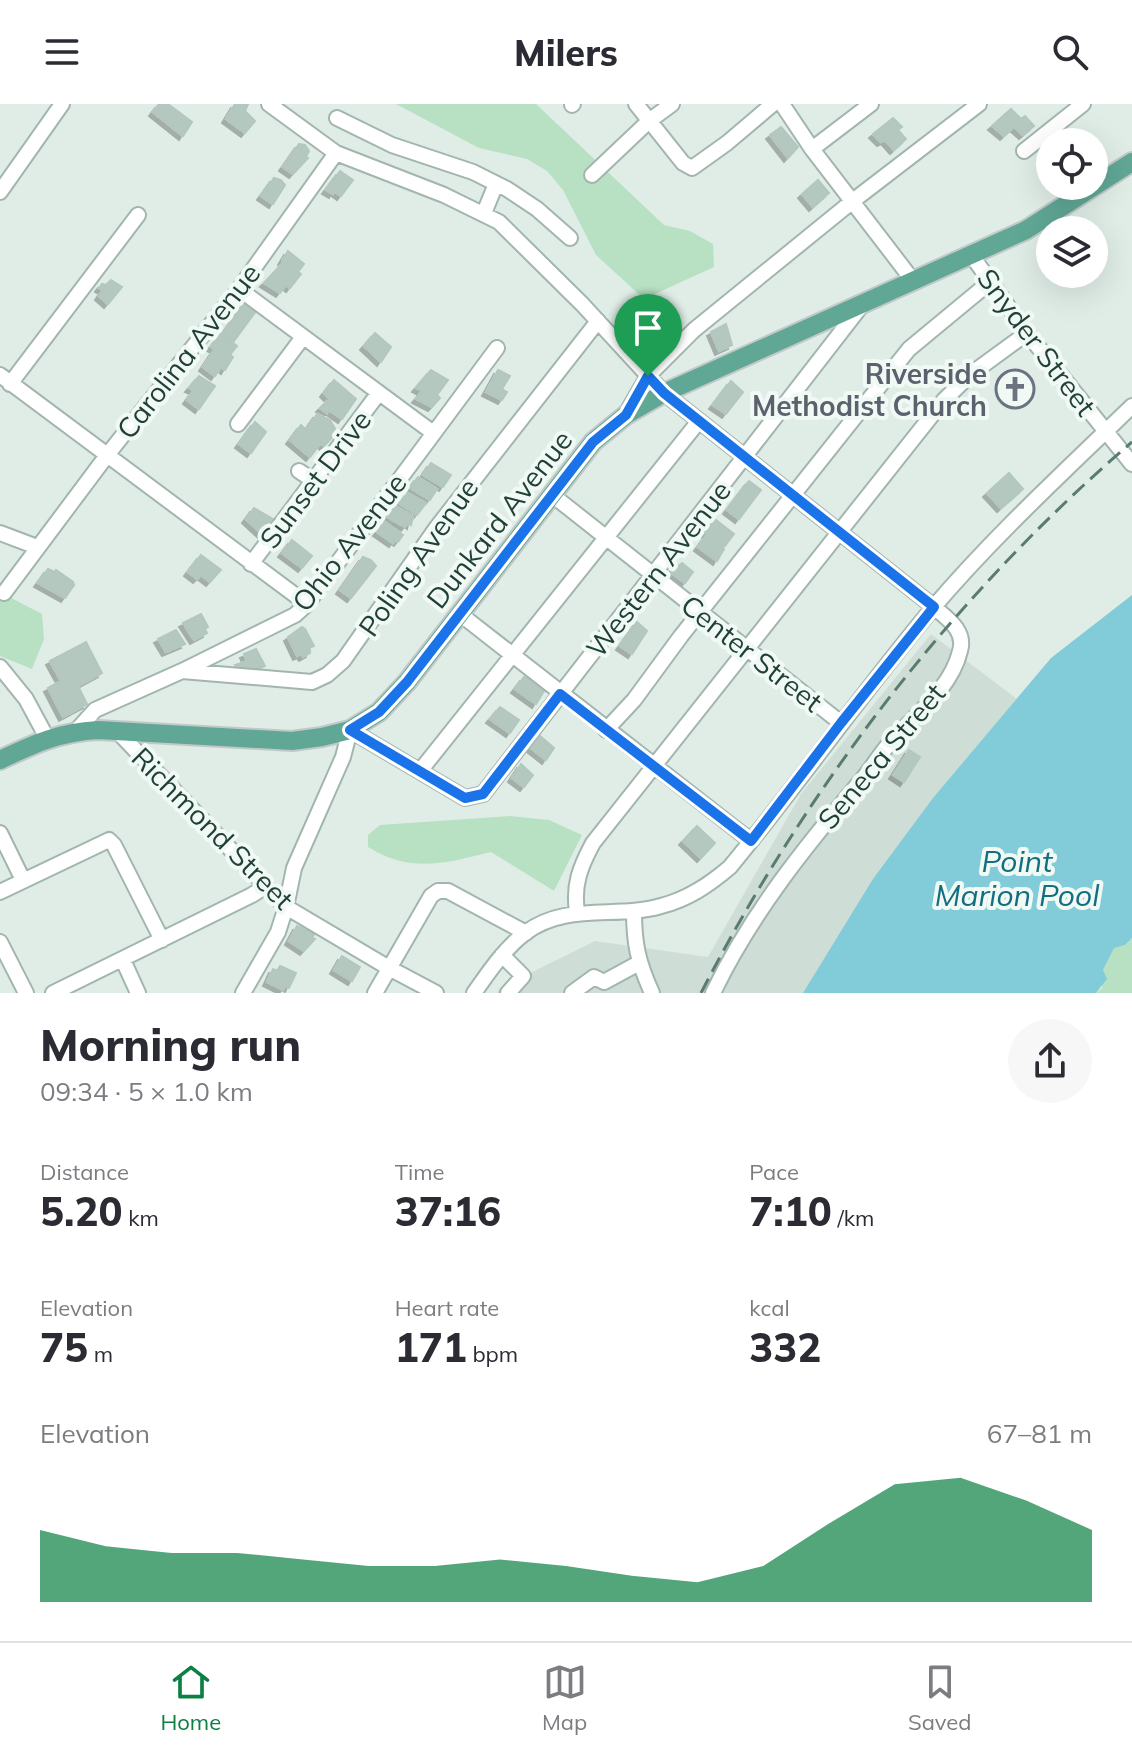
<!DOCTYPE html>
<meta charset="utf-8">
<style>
body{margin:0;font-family:Mulish,sans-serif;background:#f7f7f7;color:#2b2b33;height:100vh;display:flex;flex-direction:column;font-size:30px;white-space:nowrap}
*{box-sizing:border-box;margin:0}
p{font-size:26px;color:#7c7c81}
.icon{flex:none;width:44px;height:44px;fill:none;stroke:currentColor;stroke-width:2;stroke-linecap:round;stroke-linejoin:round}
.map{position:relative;height:889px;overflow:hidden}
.side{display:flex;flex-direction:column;background:#fff;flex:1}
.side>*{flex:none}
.fabs{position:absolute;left:1036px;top:24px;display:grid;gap:16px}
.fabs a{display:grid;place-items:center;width:72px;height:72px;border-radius:50%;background:#fff;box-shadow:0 8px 32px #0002;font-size:40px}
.pin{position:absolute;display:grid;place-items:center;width:68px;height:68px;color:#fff;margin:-82px -34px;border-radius:50% 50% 50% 0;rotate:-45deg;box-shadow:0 0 8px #0007}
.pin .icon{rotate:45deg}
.round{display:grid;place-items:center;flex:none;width:84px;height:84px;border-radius:42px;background:#f7f7f7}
.head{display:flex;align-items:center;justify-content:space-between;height:136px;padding:0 40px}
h1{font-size:44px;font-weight:800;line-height:60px}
.metrics{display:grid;grid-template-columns:repeat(3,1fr);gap:12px;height:136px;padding:8px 40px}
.metrics div{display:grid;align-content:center}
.metrics b{font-size:40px;font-weight:800}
.metrics small{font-size:22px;font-weight:400}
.metrics p{font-size:22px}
.chart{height:224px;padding:16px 40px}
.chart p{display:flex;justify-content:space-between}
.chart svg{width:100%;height:144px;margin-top:8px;fill:#0b8043;opacity:.7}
header{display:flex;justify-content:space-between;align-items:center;height:104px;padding:0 40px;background:#fff;font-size:36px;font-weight:800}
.tabs{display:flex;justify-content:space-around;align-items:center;height:112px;border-top:2px solid #e1e1e2;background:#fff;font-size:22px;color:#7c7c81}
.tabs a{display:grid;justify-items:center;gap:4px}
.tabs .current{color:#0b8043}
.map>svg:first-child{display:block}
.built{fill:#ceddd6}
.green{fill:#b7e1c2}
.water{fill:#82cbd8}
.building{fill:#b5c8c0;stroke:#b2c7bf;stroke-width:2;filter:url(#shadow)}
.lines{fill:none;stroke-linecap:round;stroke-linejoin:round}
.minor-casing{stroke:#a2b5af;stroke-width:18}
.major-casing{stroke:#c0c9c7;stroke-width:22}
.minor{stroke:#fff;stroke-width:14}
.major{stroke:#60a795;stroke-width:18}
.rail{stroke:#597b72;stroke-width:3;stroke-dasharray:16 8;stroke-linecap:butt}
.route-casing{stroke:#fff;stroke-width:16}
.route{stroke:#1a73e8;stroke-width:10}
.labels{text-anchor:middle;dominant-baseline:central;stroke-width:8;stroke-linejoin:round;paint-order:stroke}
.street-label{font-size:28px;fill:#1f3f37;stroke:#f1f9f5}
.worship-label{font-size:28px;font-weight:bold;fill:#5b616d;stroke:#f1f9f5;text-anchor:end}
.water-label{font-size:30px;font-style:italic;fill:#126f82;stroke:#f1f9f5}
</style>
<header><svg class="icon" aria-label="menu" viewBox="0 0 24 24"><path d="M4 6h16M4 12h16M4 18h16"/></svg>Milers<svg class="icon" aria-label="search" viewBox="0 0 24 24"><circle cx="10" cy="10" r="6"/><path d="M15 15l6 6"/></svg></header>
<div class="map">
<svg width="1132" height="889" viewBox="0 0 1132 889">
<defs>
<filter id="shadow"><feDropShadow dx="-4" dy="4" stdDeviation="0" flood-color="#0004"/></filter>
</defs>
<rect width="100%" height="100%" fill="#e0ede7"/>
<path class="built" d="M931,530L1017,595L933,694L803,889H497L500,884L595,837L708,853L801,690Z"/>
<path class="green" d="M396,0H536L664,121L690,127L713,140L714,163L644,195L596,151L563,86L547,67L527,55L479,44Z
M0,488L42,510L44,535L32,565L0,552Z
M510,712L549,716L582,731L554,787L491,748C446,759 411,770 368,743V731L380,721Z
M1132,834V889H1096L1102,884L1103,866L1114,843L1125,841Z"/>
<path class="water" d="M1132,491V834L1125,841L1114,844L1103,866L1107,875L1096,889H803L873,775L933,694L1051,554Z"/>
<path class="building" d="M159,0H168L192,18L183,32L153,8Z
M235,0H248L245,7L255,17L245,29L226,15Z
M1011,5L1021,15L1025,12L1034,22L1023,31L1014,23L1004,32L992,22Z
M893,14L902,23L898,26L906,35L894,46L885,36L881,38L873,30Z
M781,23L798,43L788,54L770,31Z
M299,40L305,41L309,47L306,53L308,54L293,70L283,63Z
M340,67L353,76L341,92L334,87L333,90L326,86Z
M274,74L281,76L285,81L273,100L261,92Z
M818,76L829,89L813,103L802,90Z
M288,147L304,160L298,168L301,170L290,184L286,181L280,189L264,179L283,159L282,157Z
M111,176L122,183L108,200L99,192L103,186L99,184L102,180L106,181Z
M245,199L256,207L234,237L223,229Z
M726,220L732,241L719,247L711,228Z
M375,229L391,243L381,258L364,242Z
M221,230L237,242L230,251L233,253L225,266L221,263L215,272L203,263L215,245L211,243Z
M431,266L448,276L437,291L440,294L432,303L416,295L422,287L416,284Z
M498,266L510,272L502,285L507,288L502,296L486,288Z
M199,272L215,282L199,305L187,296L194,286L189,284Z
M334,276L356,295L342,315L329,306L327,309L320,304L327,297L331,300L333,298L324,289Z
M731,277L743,288L726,310L713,301Z
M317,310L330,316L337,328L324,342L321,339L310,353L290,336L301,321L306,326Z
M255,318L266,328L251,349L239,340Z
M431,359L451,371L443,383L423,371Z
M1009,369L1023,385L1001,404L987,389Z
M418,373L437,385L430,396L410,384Z
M749,377L761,386L739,415L727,406Z
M408,389L426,399L417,411L399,399Z
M395,402L413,412L411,421L408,419L405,423L387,413Z
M254,404L273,415L262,430L246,415Z
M712,413L734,430L725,442L702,427Z
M385,418L403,431L398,438L395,436L393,439L377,428Z
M706,432L724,445L717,457L698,443Z
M292,436L312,452L302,464L282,449Z
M201,451L221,466L210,478L201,471L197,475L188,468Z
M363,453L371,456L376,462L351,494L340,486Z
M682,459L693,468L685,479L670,468L676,460L679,462Z
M48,465L55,468L56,466L73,478L74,481L65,494L38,479Z
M201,510L208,523L205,525L207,529L194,536L183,519Z
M637,518L647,527L632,550L620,542Z
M302,523L305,525L314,542L309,544L310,549L303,553L301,550L297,552L288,533Z
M176,526L185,540L166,548L158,535Z
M86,538L102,569L78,582L87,600L63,613L48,584L61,577L50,557Z
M256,545L265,562L241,572L235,561L247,557L244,550Z
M524,573L536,577L544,587L536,600L515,585Z
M500,603L519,616L510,629L490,615Z
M540,632L554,644L546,656L531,644Z
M909,646L920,653L904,678L893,671Z
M521,660L533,671L524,683L512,674Z
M697,722L715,739L701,754L683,737Z
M297,822L314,830L312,834L315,835L304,847L289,837Z
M342,852L360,863L352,877L334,866Z
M280,862L296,869L289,884L285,882L283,886L267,878L273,865L277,867Z"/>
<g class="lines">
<defs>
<path id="minor" d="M269,0L336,49L444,91L499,118L582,200L664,289L934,503C948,515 966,527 960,547C951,585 914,612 890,639C879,651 871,666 860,678C804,744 751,810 713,889
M636,0L683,59L692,64L727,39L773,0
M782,0L812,45L914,178
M572,1L573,0
M337,14L392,41L473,68L507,85L537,105L570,134
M812,45L871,0
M1024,47L1083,0
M592,71L649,17L672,0
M0,88L62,0
M484,109L496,80
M972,152L1027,229L1132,360
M239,185L432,328
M0,271L307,500
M10,280L138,111
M626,310L648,272L694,226L854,96L979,0
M238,320L303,233
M299,367L314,377
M551,390L841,619
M0,429L37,443
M251,460L378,290
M4,489L108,350L239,185L336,49
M460,510L751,737
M0,563L26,595L47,634
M182,567L312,578L327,571L343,557L437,423L598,217
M606,626L634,596L681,532L909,245L990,178
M76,627L95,606L182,567L295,511L307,500L497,244
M117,627L286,803L389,864L436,889
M420,667L699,317
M0,729L23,776
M0,788L109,736L114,741L162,836
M634,807C634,840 638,858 652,889
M577,808C573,781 580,763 593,739L944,296L971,270L1027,229
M0,838L26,889
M502,851L523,872L508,889
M123,856L138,889
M53,889L252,791L266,782
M243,889L278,828L286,803L294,764L343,653L350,626L465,694L483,690L862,201
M375,889L431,792L438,787H448L526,829
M474,889C489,868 504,845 525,829C567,798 616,815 661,802C688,795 709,781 730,763C799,679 862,589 932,505C994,432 1064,368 1132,302
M572,889L594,873L604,878L639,859"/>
<path id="major" d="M0,656C34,640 59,628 98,626L292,637L322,633L350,626L379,608L407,578L593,338L626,311L664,289L1026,126L1132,58"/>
</defs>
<use href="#minor" class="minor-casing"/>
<use href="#major" class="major-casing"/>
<use href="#minor" class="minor"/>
<use href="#major" class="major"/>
<path class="rail" d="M701,889C808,681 954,491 1132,338"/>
</g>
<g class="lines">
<defs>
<path id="route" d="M648,272L664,289L934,503L841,619L751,737L560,590L483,690L465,694L350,626L379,608L407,578L593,338L626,311Z"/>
</defs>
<use href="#route" class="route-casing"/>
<use href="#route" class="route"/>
</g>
<defs>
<symbol id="church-ring" viewBox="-11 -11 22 22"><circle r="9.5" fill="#f1f9f5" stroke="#6b7280" stroke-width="1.5"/><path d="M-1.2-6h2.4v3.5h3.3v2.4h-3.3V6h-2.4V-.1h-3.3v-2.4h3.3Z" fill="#6b7280"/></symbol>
</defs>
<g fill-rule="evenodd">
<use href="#church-ring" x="993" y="263" width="44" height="44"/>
</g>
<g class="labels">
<g class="street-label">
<text transform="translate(1037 238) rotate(53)">Snyder Street</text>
<text transform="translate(188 247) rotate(-52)">Carolina Avenue</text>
<text transform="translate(315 375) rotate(-53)">Sunset Drive</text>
<text transform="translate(499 415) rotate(-52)">Dunkard Avenue</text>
<text transform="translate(349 438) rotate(-52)">Ohio Avenue</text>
<text transform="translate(418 453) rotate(-55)">Poling Avenue</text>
<text transform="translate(658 465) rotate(-52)">Western Avenue</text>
<text transform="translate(752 549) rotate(38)">Center Street</text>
<text transform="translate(881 652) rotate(-50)">Seneca Street</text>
<text transform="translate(213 724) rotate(45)">Richmond Street</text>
</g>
<g class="worship-label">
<text x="987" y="269">Riverside<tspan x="987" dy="32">Methodist Church</tspan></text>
</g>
<g class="water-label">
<text x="1017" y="757">Point<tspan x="1017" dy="34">Marion Pool</tspan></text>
</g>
</g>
</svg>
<div class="fabs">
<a><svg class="icon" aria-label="locate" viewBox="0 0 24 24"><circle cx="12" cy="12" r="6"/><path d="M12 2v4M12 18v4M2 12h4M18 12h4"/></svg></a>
<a><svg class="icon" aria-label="layers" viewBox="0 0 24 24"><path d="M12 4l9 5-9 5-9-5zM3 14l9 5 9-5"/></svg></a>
</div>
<div class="pin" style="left:648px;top:272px;background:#1e9e55"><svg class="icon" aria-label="arrive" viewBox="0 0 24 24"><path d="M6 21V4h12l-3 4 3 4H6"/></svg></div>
</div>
<section class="side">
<div class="head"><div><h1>Morning run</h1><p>09:34 · 5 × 1.0 km</p></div><a class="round"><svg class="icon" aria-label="share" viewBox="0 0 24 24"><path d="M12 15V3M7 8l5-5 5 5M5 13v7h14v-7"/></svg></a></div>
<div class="metrics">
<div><p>Distance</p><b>5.20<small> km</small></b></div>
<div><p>Time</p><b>37:16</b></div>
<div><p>Pace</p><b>7:10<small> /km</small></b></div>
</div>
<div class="metrics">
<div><p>Elevation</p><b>75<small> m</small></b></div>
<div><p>Heart rate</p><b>171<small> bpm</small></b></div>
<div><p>kcal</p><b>332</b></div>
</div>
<div class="chart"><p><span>Elevation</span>67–81 m</p>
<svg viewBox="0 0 160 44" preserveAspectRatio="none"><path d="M0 44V22L10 27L20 29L30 29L40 31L50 33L60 33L70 31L80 33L90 36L100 38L110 33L120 20L130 8L140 6L150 13L160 22V44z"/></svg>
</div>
</section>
<nav class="tabs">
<a class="current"><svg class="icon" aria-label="home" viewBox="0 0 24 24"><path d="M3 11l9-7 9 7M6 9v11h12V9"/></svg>Home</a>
<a><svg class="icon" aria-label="map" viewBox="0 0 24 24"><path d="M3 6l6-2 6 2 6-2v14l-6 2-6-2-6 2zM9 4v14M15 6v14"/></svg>Map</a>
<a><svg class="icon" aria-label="saved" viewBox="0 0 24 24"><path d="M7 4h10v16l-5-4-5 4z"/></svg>Saved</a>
</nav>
